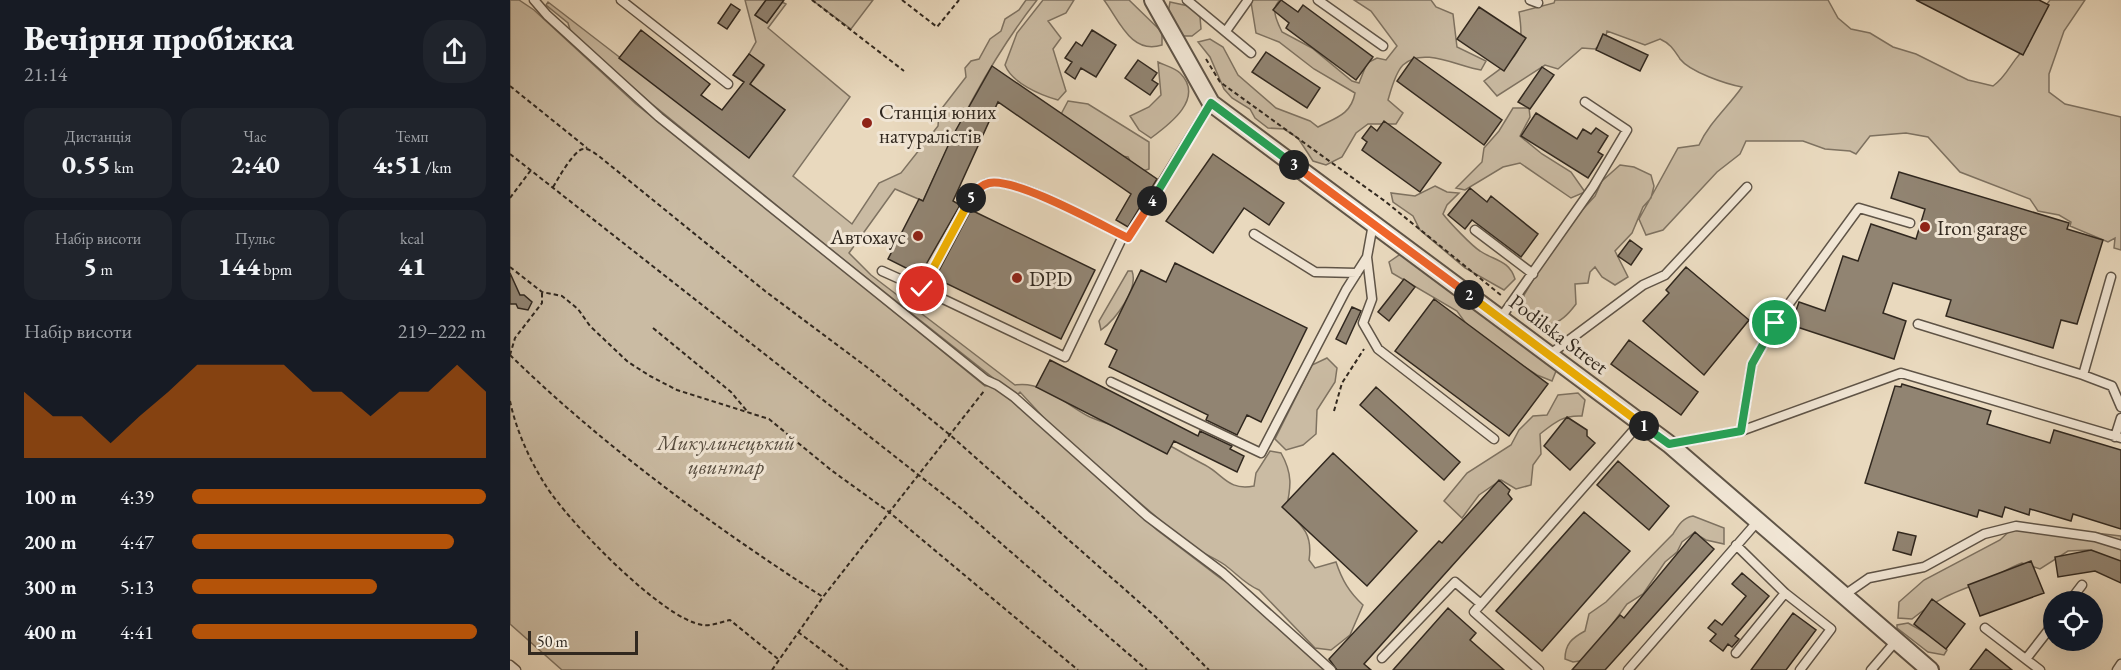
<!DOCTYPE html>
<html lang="uk">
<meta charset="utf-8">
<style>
body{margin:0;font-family:"EB Garamond",serif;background:#20242c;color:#f1f3f6;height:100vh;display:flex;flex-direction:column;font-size:22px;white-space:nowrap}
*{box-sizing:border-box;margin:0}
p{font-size:20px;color:#9ea1a6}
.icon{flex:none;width:33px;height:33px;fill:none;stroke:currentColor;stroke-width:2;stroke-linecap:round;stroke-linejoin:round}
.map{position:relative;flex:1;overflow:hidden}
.side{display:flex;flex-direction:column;background:#171b24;width:510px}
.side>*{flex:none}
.tools{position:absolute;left:1533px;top:591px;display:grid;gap:12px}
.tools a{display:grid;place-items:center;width:60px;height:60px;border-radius:50%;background:#171b24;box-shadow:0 6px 24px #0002;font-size:30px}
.scale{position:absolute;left:18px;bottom:15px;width:110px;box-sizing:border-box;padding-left:6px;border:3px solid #31281f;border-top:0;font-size:16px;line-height:21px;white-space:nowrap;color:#31281f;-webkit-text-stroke:4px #f1e6d5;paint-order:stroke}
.pin{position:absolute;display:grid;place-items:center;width:51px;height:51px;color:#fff;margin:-26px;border:3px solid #fff;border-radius:50%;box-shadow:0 2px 6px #0007}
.km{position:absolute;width:30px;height:30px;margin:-15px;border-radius:50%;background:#222;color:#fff;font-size:16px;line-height:30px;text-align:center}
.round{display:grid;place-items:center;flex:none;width:63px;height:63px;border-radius:24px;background:#20242c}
.overview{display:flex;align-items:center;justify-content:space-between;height:102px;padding:0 24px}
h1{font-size:33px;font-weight:800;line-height:45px}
.figures{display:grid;grid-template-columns:repeat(3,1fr);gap:9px;height:102px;padding:6px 24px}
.figures div{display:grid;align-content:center;border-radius:15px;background:#20242c;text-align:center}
.figures b{font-size:26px;font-weight:800}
.figures small{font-size:16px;font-weight:400}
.figures p{font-size:16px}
.chart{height:168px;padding:12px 24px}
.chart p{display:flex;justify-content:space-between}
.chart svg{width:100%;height:108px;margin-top:6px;fill:#b45309;opacity:.7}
ul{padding:0 24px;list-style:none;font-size:20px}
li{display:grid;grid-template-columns:96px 72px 1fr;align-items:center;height:45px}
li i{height:15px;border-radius:8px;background:#b45309}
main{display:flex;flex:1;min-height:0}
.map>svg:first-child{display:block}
.green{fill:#cabba3;stroke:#7e7261;stroke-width:1.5}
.building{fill:#918472;stroke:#31281f;stroke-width:1.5}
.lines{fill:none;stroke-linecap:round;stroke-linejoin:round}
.service-casing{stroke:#5f5447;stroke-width:11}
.minor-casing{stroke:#5f5447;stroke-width:20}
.path{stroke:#31281f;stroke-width:2;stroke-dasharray:4.5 3;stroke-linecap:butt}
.service{stroke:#f1e6d5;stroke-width:8}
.minor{stroke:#f1e6d5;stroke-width:16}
.split-1-casing{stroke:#fff;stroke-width:12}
.split-2-casing{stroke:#fff;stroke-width:12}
.split-3-casing{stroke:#fff;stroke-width:12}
.split-4-casing{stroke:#fff;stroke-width:12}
.split-5-casing{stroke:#fff;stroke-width:12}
.split-6-casing{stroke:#fff;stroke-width:12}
.split-1{stroke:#22a559;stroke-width:8}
.split-2{stroke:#f5b400;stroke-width:8}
.split-3{stroke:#f0652b;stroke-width:8}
.split-4{stroke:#22a559;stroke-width:8}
.split-5{stroke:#f0652b;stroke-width:8}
.split-6{stroke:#f5b400;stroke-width:8}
.poi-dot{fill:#8f2418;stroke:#f1e6d5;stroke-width:2}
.labels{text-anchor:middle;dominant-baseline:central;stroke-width:6;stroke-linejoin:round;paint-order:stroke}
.poi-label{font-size:21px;fill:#31281f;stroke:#f1e6d5;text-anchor:start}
.street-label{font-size:21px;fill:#31281f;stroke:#f1e6d5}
.park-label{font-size:21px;font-style:italic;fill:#574d40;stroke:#f1e6d5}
</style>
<main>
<section class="side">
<div class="overview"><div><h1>Вечірня пробіжка</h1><p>21:14</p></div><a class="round"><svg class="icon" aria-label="share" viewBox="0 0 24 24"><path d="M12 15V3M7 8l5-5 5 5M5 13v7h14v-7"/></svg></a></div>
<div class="figures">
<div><p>Дистанція</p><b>0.55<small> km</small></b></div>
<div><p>Час</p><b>2:40</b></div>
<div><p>Темп</p><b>4:51<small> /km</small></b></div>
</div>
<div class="figures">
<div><p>Набір висоти</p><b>5<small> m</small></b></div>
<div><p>Пульс</p><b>144<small> bpm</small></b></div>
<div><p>kcal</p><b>41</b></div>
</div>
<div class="chart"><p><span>Набір висоти</span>219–222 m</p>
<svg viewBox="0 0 160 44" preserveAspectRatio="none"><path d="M0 44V17L10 27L20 27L30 38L40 27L50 17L60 6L70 6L80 6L90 6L100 17L110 17L120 27L130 17L140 17L150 6L160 17V44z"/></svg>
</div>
<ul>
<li><b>100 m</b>4:39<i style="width:100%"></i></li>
<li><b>200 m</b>4:47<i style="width:89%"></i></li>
<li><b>300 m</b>5:13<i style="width:63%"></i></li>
<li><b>400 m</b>4:41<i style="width:97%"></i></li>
</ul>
</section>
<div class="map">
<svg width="1611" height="670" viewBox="0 0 1611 670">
<rect width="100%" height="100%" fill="#e9d9be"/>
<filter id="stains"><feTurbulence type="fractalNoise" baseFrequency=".00333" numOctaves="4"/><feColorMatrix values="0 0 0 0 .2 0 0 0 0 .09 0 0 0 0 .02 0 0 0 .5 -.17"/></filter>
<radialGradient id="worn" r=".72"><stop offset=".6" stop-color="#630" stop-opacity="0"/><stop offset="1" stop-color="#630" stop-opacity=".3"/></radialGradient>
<path class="green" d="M0,0H9L24,10L126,104L335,272L340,269L366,297L475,386L483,385L586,473L647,530L710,578L759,610L824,670H52L0,624Z
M235,0H256L245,15L257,23L272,2L276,4L258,28L340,97L283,176L342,224L369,183L391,173L421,135L428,126L429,112L456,77L455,68L461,61L469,59L480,39L491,31L495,19L509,10L516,0H527C479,61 445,130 413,201L385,189L339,253L361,275L505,385C534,380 557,406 580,417C603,427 628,432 651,441C665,448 681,458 695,465C714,475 718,491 744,486L746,473L760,451L771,453C783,474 781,487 776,510C793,526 803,535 799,560L805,568L826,562C832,580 839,592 853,605L840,635L821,650L805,648L749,590C735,584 727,574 715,565C698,553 678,549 664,532L547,432L510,392L506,396L334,260L142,104L61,33L58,23L36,5L38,2L239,157L275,110L240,84L254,66L239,54L246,42Z
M302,0H363L341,29Z
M533,0H564L556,13L538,21L551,38L543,49L556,91L548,100C530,95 502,83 495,65L507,33Z
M594,0H619L652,32V45C621,55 609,20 594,0Z
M743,0H770C760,9 767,21 772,32L802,48L842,81L849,83L857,63L867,58L876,60L887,46L861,11L844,0H921L926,7L943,14L947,47L976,61L971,70C949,67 913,46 893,65C885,73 881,90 878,100L893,113L886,124H858L846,133L832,157L816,165L803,161L788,138L774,129L758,128L745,118L740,109L722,98L714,89L700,57L688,42L700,39L713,47L728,75L766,108L800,121L808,127C825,118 841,115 845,93L804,69L769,42L746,33L741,2Z
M1045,0H1318L1328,18L1341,29L1360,33L1383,47L1406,54L1458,80L1483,86C1499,75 1502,58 1518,46L1521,25L1540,0H1575L1554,31L1539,74V92L1555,104L1611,117V250L1604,248L1605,238L1598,242L1560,226L1561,222L1549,215L1528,211L1520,199L1450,172L1418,137L1396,133L1360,136L1346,154L1340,151L1315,149L1293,141H1236L1230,154L1207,172L1153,230L1136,235L1129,219L1168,148L1189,145C1199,123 1218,107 1232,87C1216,84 1180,72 1170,59C1164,50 1161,44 1150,39L1135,45L1097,31L1095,41L1085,49L1072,48L1048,69L1035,65L987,96L974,81C1006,57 1016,55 1009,12L1044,3Z
M660,2L683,7L690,17L691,29L682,36H672L658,13Z
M648,62C654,65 665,68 670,73C695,98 660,124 641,138L629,130L620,116L639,107L651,95Z
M558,101L578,104L639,142V169L627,173L618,157L603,155L548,120Z
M1003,108H1019L1020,117L1010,136L1032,154L1061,172L1075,192L1061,198L1010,163L993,167L955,190L946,188L972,162L974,148L989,131Z
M1110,165L1124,167L1141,175L1144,186L1141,198L1133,207L1122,233L1105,251L1118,277L1105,285L1092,277L1085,267L1080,272L1078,283L1065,284L1066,304C1049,327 1036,331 1015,310L1014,295L1051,233L1085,196L1092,181Z
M925,186L937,192L949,193L937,205L933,214C939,222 962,246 970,251C985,261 999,260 1005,279L994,290L955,268L910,230L903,216L883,202L881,193L905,196Z
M892,253L1037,354L1046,371L1042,381L1027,375L991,352L957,325L947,311L882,273L879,262Z
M618,271H622C629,289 605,320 591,330L589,321Z
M817,358L827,368L825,382L807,410L806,434L793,445L776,450L765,439L802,365Z
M1068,393L1075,400L1072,416C1053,415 1045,422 1030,434L1031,454L1023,465L1021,485L1006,489L991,480L969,495L952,518L934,501L957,473L1001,445L1009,430L1023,416L1037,415L1048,395Z
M1183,516L1214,528V544L1196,540L1184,533L1172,542L1167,552L1155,562L1133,594L1117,604L1076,660L1063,662L1055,659C1055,644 1062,638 1075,631L1079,614L1096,602L1163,534C1168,526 1172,518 1183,516Z
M1507,524L1611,536V562L1578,550L1558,551L1530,569L1512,563C1498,568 1484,578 1469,583C1440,594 1427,599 1402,619L1388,618L1389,602L1414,580L1490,540Z
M1398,623L1430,641L1437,650L1434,655L1418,652L1387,628V625Z"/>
<path class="building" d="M256,0H274L257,23L245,15Z
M771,0L788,12L793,5L863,57L846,80L776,28L779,23L763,10Z
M1406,0H1529L1539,5L1513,55Z
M221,4L230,10L217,29L208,23Z
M969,7L1016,38L994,71L947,39Z
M131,30L200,84L191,95L212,110L234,82L223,75L239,54L254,65L240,84L275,110L239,158L109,58Z
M582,30L606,45L586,77L571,68L565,79L555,72L562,62L555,58L566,42L572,46Z
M1093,34L1138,55L1130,71L1086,50Z
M756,52L810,88L797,108L742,72Z
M904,57L992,120L974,145L887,81Z
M628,60L647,73L642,80L648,84L640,95L615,78Z
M482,66L647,179L618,227L606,220L621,194L488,102L443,201L450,205L410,275L378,259L409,199L413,201L442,137Z
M1032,67L1044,75L1020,109L1008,102Z
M1026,113L1067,139L1073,129L1081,134L1086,128L1098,136L1088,152L1093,155L1078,178L1011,136Z
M874,121L931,163L910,192L852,150L857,142L852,138L861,126L867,131Z
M703,154L774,203L759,225L734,208L703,253L656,221Z
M1389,172L1559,223L1557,229L1593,240L1567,324L1551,320L1543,348L1436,316L1441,300L1383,283L1373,313L1396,321L1384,359L1281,325L1289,302L1315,311L1333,256L1348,261L1361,224L1406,239L1415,209L1381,198Z
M960,188L977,202L981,196L1028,234L1011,257L962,220L955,229L938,215Z
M461,210L585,270L551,339L425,278Z
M1120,240L1132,249L1121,265L1108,256Z
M665,263L797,328L751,422L737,415L727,435L696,420L698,415L599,367L607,350L595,344L631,270L656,282Z
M1176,267L1239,320L1194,375L1133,321L1159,293L1156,290Z
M0,273L10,295H14L22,302L18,310L8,308L6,304H0Z
M894,279L905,287L879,321L868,312Z
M924,299L1038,384L999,436L885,351Z
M842,307L851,311L836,344L826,339Z
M1119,340L1188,392L1171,415L1101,364Z
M540,360L688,436L690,431L722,446L720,449L734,456L727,472L664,441L657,454L526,387Z
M1392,384L1481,411L1477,424L1540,443L1544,430L1611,450V529L1563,514L1561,521L1520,509L1519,515L1495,507L1492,517L1469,510L1467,517L1355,483L1385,386L1391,387Z
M866,387L950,462L934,480L850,405Z
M1057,417L1077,430V436L1085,443L1060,470L1034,446Z
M823,453L907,531L857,586L772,507Z
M1108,461L1159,506L1139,530L1087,485Z
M989,480L1000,490L998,494L1002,499L854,664L861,670H827L819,659L929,541L932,543Z
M1074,512L1120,551L1032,651L986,611Z
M1185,532L1204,549L1095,670H1062L1110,615L1114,618Z
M1388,532L1406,536L1401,555L1383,550Z
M1581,550L1611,561V583L1585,571L1548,577L1545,557Z
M1521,561L1534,593L1470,616L1458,585Z
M1232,573L1259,596L1225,636L1229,639L1222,647L1218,644L1213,651L1200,641L1206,634L1198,628L1205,620L1212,625L1236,596L1222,584Z
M1422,599L1455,624L1436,649L1404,624Z
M938,608L966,633L960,640L994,670H883Z
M1283,613L1306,630L1276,670H1241Z
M1476,649L1502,670H1460Z"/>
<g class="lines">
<defs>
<path id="service" d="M24,0L37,15L149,117L476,380L487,385L504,397L637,516L713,573L821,670
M111,0L218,84
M677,0L741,53
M808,0L873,46
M1020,0L1028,3
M716,31L738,0
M965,230L1023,274
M744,234L805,272L847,273
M857,257L862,299L853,323L868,349L984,439
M372,271L412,289L459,201C464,193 469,185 479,183C507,177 590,225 618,238L701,103
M1601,277L1573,375L1602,386L1611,407
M412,289L555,357L613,236
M990,319L1083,187L1117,130L1075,102
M1408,324L1573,375
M1039,355L1133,285L1155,275L1237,187
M601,382L751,453L836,290L857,257L863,224
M1231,431L1242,364L1265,323L1349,208L1400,223
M1605,437L1611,418
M1159,444L1231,431L1391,373L1611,438
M1226,545L1275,593L1226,653
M1275,593L1321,629L1290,670
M1333,596L1359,578L1414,567L1474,534L1506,526L1585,537L1611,545
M1559,602L1572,585
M971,604L964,612L1029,670
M1475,628L1530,670
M872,658L945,582L971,604L1130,423
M1516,659L1544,623
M0,665L6,670
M1118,670L1248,521
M1361,670L1386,641
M1607,670L1611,664"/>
<path id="minor" d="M643,0L701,103L1159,444L1420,670"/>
</defs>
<use href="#service" class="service-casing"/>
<use href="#minor" class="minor-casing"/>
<path class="path" d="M302,0L394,71
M392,0L427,27L449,0
M696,59L710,82L876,202L992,296
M0,86L77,148
M0,154L448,506L637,670
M43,187C48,179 64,150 73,149C79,148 86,154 90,157L255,291L362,371L440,435L646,617L699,670
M0,198L21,170
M0,267L32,292L52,296L68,309L80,326L118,362L140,376L167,390L259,419L321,470L379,512L568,670
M143,328L221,392L237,411
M0,355C93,446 204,527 313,597
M0,355L5,338L32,303V292
M0,401C6,430 20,461 36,486C58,521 153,620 193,625C203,626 211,622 220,620L268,659
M824,411L832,383L854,349
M288,632L338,670
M262,670L313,597L474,391"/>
<use href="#service" class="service"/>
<use href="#minor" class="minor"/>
</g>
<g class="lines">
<defs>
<path id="split-1" d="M1134,426L1159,444L1231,431L1242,364L1265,323"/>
<path id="split-2" d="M959,295L1134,426"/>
<path id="split-3" d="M784,165L959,295"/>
<path id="split-4" d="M642,201L701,103L784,165"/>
<path id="split-5" d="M461,198C465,191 471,185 479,183C505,177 591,225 618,238L642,201"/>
<path id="split-6" d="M412,289L461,198"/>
</defs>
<use href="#split-1" class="split-1-casing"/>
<use href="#split-2" class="split-2-casing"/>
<use href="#split-3" class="split-3-casing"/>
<use href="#split-4" class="split-4-casing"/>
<use href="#split-5" class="split-5-casing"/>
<use href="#split-6" class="split-6-casing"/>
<use href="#split-1" class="split-1"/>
<use href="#split-2" class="split-2"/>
<use href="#split-3" class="split-3"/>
<use href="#split-4" class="split-4"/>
<use href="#split-5" class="split-5"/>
<use href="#split-6" class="split-6"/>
</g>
<g class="poi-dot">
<circle cx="357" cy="123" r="6"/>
<circle cx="1415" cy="227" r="6"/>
<circle cx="408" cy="236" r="6"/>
<circle cx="507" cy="278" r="6"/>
</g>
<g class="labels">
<g class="poi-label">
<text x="369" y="111">Станція юних<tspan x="369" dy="24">натуралістів</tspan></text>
<text x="1427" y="227">Iron garage</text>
<text x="396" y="236" text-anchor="end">Автохаус</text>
<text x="519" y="278">DPD</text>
</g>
<g class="street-label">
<text transform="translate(1049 334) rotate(37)">Podilska Street</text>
</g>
<g class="park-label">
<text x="216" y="442">Микулинецький<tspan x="216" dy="24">цвинтар</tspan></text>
</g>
</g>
<rect width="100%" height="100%" filter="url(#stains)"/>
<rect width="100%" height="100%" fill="url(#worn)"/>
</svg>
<div class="tools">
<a><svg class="icon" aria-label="locate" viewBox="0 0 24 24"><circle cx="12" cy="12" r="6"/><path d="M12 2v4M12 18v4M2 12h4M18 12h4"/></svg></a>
</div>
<div class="scale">50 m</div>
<div class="pin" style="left:1265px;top:323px;background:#1e9e55"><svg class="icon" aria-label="arrive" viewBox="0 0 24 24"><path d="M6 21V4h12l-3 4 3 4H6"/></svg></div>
<div class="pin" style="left:412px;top:289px;background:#d93025"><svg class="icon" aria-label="check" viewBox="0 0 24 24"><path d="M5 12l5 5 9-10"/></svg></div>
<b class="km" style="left:1134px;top:426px">1</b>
<b class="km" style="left:959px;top:295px">2</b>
<b class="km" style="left:784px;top:165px">3</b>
<b class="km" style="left:642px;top:201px">4</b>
<b class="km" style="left:461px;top:198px">5</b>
</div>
</main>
